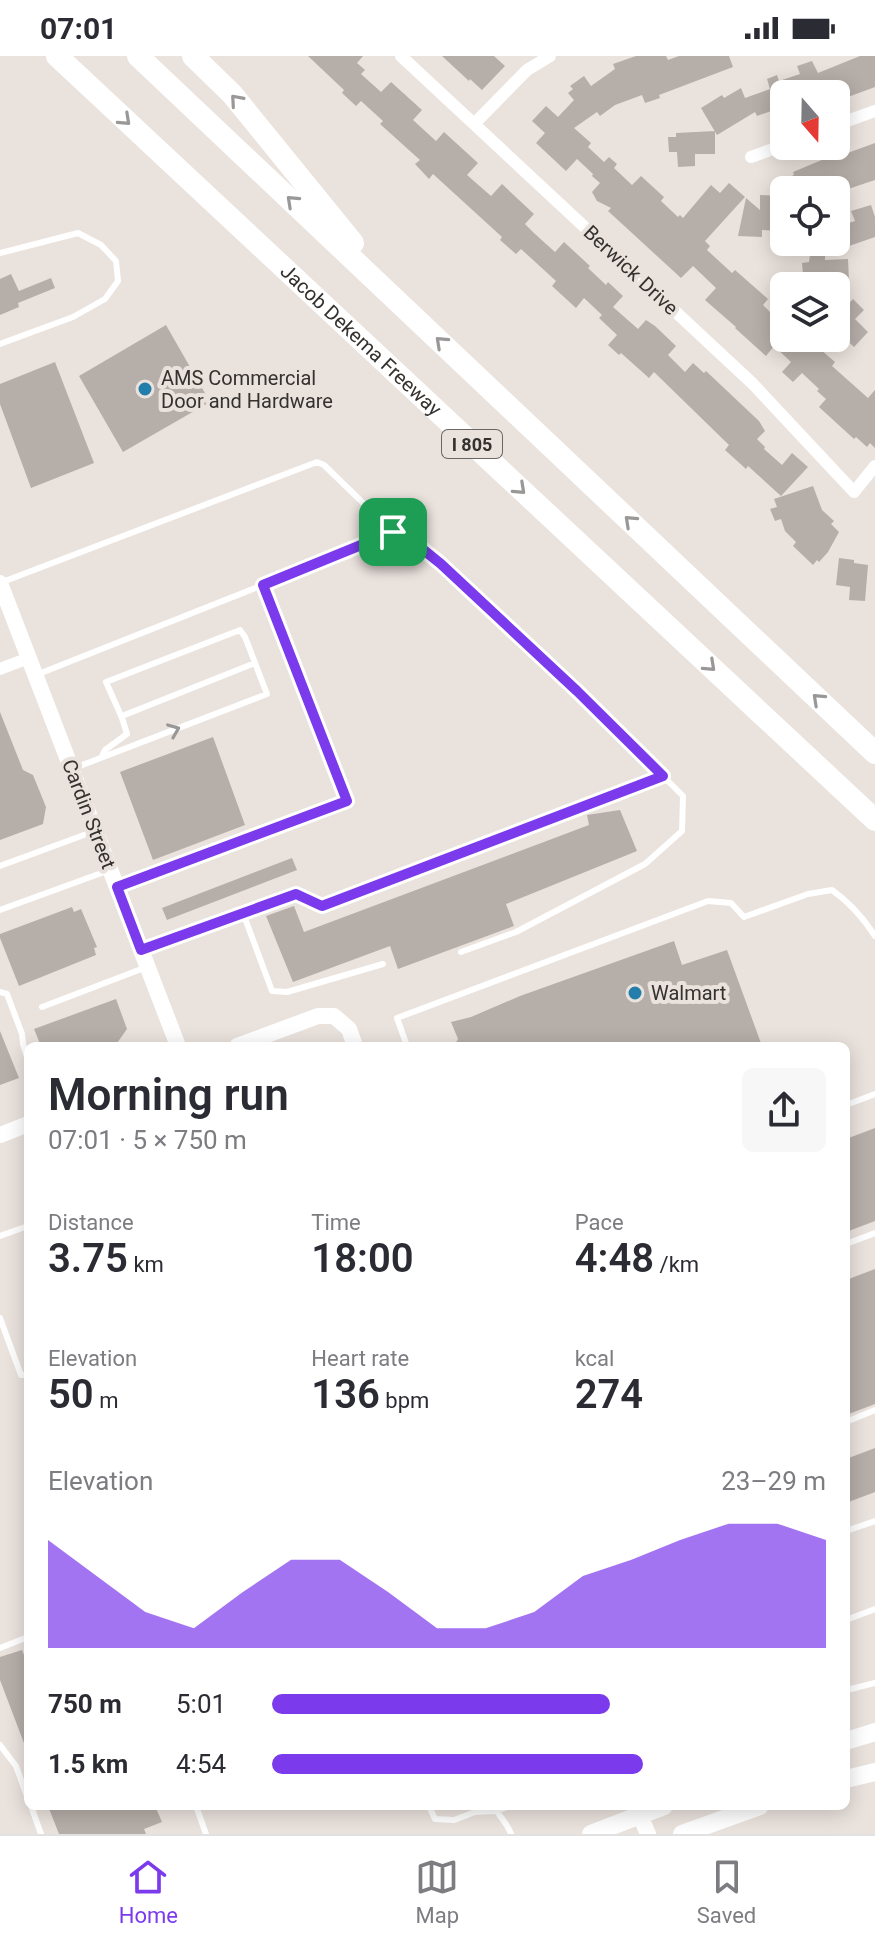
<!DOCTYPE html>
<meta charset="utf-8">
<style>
body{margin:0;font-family:Roboto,sans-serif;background:#f7f7f7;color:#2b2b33;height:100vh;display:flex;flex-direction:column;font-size:30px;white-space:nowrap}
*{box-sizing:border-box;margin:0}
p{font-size:26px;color:#7c7c81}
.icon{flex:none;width:44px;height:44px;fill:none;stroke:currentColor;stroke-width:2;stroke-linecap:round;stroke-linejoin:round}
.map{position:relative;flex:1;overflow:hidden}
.sheet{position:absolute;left:24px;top:986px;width:826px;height:768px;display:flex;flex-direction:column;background:#fff;border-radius:12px;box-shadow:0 4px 20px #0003}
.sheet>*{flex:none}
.needle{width:52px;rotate:160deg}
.buttons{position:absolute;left:770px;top:24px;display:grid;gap:16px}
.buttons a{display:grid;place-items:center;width:80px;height:80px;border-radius:12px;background:#fff;box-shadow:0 4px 20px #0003;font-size:40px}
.pin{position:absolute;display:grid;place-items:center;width:68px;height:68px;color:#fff;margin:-34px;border-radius:16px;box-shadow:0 4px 12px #0006}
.round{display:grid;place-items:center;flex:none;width:84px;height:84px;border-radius:12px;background:#f7f7f7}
.headline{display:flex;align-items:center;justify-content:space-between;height:136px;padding:0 24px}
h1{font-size:44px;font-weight:600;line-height:60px}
.metrics{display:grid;grid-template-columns:repeat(3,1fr);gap:12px;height:136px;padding:8px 24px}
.metrics div{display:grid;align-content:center}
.metrics b{font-size:40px;font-weight:600}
.metrics small{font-size:22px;font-weight:400}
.metrics p{font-size:22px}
.chart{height:224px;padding:16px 24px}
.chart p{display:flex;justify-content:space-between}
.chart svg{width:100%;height:144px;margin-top:8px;fill:#7c3aed;opacity:.7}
ul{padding:0 24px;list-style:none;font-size:26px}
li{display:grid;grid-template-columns:128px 96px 1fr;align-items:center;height:60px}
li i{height:20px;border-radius:10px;background:#7c3aed}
.status{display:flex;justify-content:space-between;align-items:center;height:56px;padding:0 40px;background:#fff;direction:ltr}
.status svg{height:22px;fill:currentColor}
.dock{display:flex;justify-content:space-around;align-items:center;height:112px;border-top:2px solid #e1e1e2;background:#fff;font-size:22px;color:#7c7c81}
.dock a{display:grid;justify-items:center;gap:4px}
.dock .current{color:#7c3aed}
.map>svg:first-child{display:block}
.building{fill:#b6aea9}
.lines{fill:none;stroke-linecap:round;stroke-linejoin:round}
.lane{stroke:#fff;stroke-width:6}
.street{stroke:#fff;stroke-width:12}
.secondary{stroke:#fff;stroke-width:16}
.primary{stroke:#fff;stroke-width:18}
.highway{stroke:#fff;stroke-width:22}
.oneway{stroke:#9a9897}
.route-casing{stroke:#fff;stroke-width:16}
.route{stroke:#7c3aed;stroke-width:10}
.poi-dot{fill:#247eac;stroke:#eae2dd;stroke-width:3}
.labels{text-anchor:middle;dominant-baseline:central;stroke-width:8;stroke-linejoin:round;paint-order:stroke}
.shield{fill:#eae2dd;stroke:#6b6663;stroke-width:2}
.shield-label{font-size:18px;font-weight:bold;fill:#34312f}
.street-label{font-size:20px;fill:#34312f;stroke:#eae2dd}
.poi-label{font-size:20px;fill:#34312f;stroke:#eae2dd;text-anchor:start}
</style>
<div class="status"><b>07:01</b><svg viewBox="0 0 49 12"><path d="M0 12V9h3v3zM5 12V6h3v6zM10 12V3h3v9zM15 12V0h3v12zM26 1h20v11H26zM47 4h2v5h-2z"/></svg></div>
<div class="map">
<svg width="875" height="1778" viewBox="0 0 875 1778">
<rect width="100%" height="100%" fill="#eae2dd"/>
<path class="building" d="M308,0H363L357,7L365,14L361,18L381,36L391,26L422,54L413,64L436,85L444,76L478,107L467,119L491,140L502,128L534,158L525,168L535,178L555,196L564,186L590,210L588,212L606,229L608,226L623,240L613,251L638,273L646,264L655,270L676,290L668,299L685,316L693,307L704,317L706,315L759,365L765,375L757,383L765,391L764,393L782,409L792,397L808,411L781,440L748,410L746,413L725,394L729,389L654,316L649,322L621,297L619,299L608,289L617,279L599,262L602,259L584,242L576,252L552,230L556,225L521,193L516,198L500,184L502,181L433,118L429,123L415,108L420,104L380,68L383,65L361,45L356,50L342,37L344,34Z
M442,0H494L505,10L482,34L470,23L469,25Z
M636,0H666L668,4L679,0H729L733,11L659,39L660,42L645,47L642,39L615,49L600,60L597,56L574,72L591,87L588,91L604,106L609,101L617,108L614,112L632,129L641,120L664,141L661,145L678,161L680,159L683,162L711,129L720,137L729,127L745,141L705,185L710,190L707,194L732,217L735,214L768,243L763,249L784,270V282H833L821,294L835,306L832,310L868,342L875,334V392L870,387L867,391L856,381L854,383L819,351L826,343L817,335L819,333L802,317L793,326L782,316L791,306L774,290L766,300L735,272L736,271L713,251L705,244L716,232L693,210L681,222L608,155L611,152L597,145L592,136L600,127L592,120L593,118L577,103L566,115L536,87L545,77L532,65L546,50L558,61L574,44L568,37L573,33L570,30L584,20L591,30L615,13L613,8Z
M860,0H875V31L848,41L847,38H784V76H782L774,54L757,60L755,56L717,79L701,52L722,39L724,42L741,32L745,42L770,33L767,23L777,19L779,25L800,18L797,10L812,5L818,17Z
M715,75V98H695V110L678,111L677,96H669L668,81H676V77Z
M875,87V124L836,137V134H784L780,124L794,119L793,116L829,101H834V102Z
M760,139L779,140V175L762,174V181L738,180L746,142L760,154Z
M871,149L875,161V181L849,190L842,169L855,165L851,155Z
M825,198V204L848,203L849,224L835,225L837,228H828V230H804L802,207L809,206L810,199Z
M11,218L19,235L51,222L55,232L18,247L19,251L0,259V223Z
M853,243L864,254L855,263L868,276L854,291L836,274V261Z
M166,269L210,346L123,396L79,320Z
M55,306L94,407L31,432L0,348V328Z
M813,430L822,454L834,465L831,468L839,476L828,496L819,506L817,504L813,509L793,490L796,486L785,475L781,463L775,465L770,453L777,451L774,443Z
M839,502L854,504V507L868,509L865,545L849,544L850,531L836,529Z
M0,656L23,714L33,719L46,751L43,768L0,784Z
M213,681L245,769L153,804L120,716Z
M620,754L637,795L506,848L514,870L398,913L390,890L293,926L266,860L294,850L304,876L589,769L587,759Z
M292,802L297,814L167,864L162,852Z
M72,851L74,856L81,853L97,891L94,892L96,899L19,930L0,882V878Z
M674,885L682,909L727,894L762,990H454L458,983L451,966L471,961L520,940Z
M116,943L127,973L115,990H41L34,973Z
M0,975L19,1022L0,1029Z
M875,1072V1165L846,1176V1083Z
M875,1213V1348L846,1359V1224Z
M875,1392V1436L846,1447V1403Z
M22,1594L28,1609L27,1695L0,1624V1601Z
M48,1750H155L162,1766L144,1773L146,1778H59Z"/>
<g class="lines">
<path class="lane" d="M0,197L78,177L101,189L116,205L118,225L105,243L73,261L0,288
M0,527L317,406L324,409L393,476
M263,529L393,476L404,478L441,508L577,635L663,720
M36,619L263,529L347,745L117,831
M122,660L255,607
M72,713L267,638L245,581L240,574L106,626L122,662L127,678L105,694L102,700
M0,810L92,776
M0,854L107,815
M243,857L272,935L287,936L383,908
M141,894L296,838L322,850L663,720L683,740L682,775L645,808L516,876L461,896
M0,936L7,938L22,978L23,988L28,1004
M42,951L144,912
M407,990L397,962L708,845L731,847L744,861L808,838L832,834C849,846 864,863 875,880
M846,1049L875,1038
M0,1180L28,1170
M846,1188L875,1177
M0,1262L21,1319H28
M846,1366L875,1354
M846,1475L875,1465
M846,1564L875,1553
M0,1592L28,1581
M846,1632L851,1633L875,1627
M0,1689L16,1710L28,1743
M31,1750L41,1778
M196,1750L206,1778
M429,1750L435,1763L454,1764L475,1756L496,1755L510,1750
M494,1750C499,1761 507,1766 511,1778"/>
<path class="street" d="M401,0L752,327L854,436L875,410
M475,67L527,14L550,0
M836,69L875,55
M751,101L784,89
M0,613L29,602"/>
<path class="secondary" d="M0,527L178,990
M237,990L318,960H334L349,973L355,990
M0,1079L28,1068
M636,1750L648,1778"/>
<path class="primary" d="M846,1685L875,1676
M846,1723L875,1716
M591,1778L664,1750
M682,1778L760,1750"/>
<g class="highway">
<path id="s1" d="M57,0L875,764"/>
<path d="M138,0L875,697"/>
<path d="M193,0L232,38L353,187"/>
</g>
</g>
<defs><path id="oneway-chevron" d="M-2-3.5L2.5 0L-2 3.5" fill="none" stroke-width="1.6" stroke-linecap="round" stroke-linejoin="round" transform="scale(2)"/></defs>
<g class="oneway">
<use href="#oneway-chevron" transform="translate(236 44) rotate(-131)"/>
<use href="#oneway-chevron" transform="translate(125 64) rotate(43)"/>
<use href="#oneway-chevron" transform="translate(292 145) rotate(-137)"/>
<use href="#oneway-chevron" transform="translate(441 286) rotate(-137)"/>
<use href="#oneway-chevron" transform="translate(520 433) rotate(43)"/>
<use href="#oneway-chevron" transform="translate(630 465) rotate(-137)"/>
<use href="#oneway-chevron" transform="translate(710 610) rotate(43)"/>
<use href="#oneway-chevron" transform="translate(818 643) rotate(-137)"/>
<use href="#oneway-chevron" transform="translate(174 674) rotate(-22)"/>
</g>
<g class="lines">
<defs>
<path id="route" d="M393,476L404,478L441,508L577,635L663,720L322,850L296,838L141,894L117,831L347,745L263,529Z"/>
</defs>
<use href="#route" class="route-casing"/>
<use href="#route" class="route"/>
</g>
<g class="poi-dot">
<circle cx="145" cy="333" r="8"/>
<circle cx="635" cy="937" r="8"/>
</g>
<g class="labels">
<rect class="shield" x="442" y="374" width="60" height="28" rx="6"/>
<g class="shield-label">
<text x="472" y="388">I 805</text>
</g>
<g class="street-label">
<text transform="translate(631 214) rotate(43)">Berwick Drive</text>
<text stroke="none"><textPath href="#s1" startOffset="416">Jacob Dekema Freeway</textPath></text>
<text transform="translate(89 758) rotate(69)">Cardin Street</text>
</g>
<g class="poi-label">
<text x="161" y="322">AMS Commercial<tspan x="161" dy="23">Door and Hardware</tspan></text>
<text x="651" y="937">Walmart</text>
</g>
</g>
</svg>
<div class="buttons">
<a><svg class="needle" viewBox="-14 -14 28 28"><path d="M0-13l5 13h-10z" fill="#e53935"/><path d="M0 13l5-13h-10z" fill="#7c7c81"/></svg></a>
<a><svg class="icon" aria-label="locate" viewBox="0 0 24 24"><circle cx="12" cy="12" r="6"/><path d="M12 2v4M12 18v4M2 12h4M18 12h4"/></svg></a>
<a><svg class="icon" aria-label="layers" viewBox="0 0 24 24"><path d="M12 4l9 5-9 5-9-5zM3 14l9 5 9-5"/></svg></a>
</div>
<div class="pin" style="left:393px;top:476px;background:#1e9e55"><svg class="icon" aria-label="arrive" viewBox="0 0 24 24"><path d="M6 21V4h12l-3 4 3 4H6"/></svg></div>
<section class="sheet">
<div class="headline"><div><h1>Morning run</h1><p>07:01 · 5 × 750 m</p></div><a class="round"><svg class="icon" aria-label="share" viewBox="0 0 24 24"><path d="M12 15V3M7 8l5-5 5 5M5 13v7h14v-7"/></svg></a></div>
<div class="metrics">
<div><p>Distance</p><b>3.75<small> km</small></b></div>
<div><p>Time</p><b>18:00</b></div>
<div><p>Pace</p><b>4:48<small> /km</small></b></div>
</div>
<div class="metrics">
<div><p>Elevation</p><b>50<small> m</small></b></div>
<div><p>Heart rate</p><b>136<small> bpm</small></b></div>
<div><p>kcal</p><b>274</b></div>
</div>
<div class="chart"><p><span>Elevation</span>23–29 m</p>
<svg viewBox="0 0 160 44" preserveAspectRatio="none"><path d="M0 44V11L10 22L20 33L30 38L40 27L50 17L60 17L70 27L80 38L90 38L100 33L110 22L120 17L130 11L140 6L150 6L160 11V44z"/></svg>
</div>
<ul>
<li><b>750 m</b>5:01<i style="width:61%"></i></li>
<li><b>1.5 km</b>4:54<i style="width:67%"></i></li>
</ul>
</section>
</div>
<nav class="dock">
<a class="current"><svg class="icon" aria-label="home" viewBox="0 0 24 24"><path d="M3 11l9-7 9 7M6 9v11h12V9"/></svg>Home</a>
<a><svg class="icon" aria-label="map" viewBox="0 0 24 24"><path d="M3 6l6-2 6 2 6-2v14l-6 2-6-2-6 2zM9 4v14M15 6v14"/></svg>Map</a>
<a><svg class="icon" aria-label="saved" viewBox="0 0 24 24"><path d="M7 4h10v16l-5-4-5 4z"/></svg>Saved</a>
</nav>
